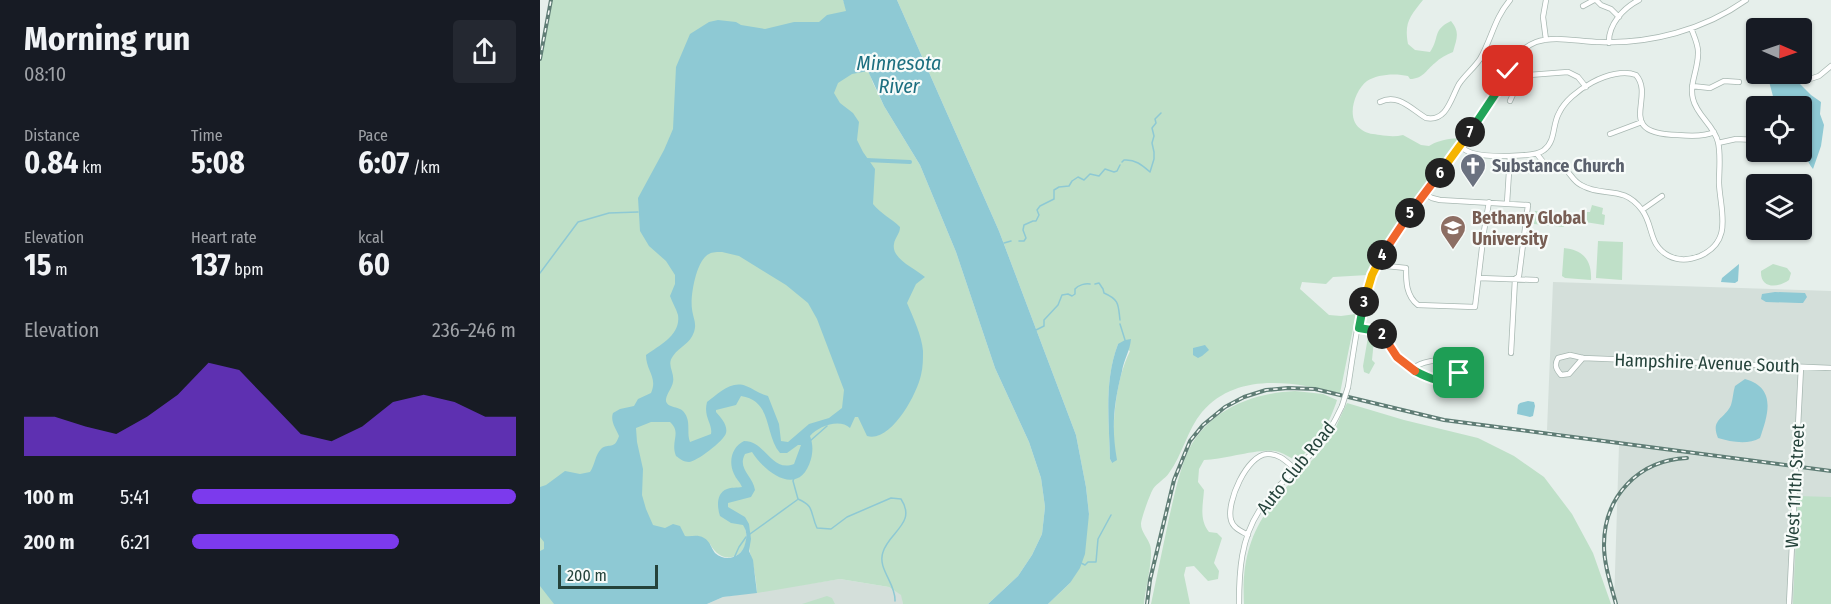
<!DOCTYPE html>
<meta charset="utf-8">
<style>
body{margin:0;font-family:"Fira Sans Condensed",sans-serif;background:#242831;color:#f1f3f6;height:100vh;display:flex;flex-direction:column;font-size:22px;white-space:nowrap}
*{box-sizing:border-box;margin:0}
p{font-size:20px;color:#9ea1a6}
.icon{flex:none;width:33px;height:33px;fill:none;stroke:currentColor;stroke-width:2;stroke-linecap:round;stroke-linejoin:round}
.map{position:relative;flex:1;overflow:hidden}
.sheet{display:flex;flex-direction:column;background:#171b24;width:540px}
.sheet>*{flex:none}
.needle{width:39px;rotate:92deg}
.buttons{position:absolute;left:1206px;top:18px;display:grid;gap:12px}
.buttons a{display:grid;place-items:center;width:66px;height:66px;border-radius:6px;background:#171b24;box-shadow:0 2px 4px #0004;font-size:30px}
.scale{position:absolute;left:18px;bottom:15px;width:100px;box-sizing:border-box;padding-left:6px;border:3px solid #24423a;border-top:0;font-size:16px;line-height:21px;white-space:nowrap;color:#24423a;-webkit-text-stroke:4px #f7fbf9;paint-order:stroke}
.pin{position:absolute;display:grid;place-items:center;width:51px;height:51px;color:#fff;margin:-26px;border-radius:12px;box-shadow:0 3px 9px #0006}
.km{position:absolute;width:30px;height:30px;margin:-15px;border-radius:50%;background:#222;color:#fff;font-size:16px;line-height:30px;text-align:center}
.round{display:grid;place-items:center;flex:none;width:63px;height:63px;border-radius:6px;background:#242831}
.overview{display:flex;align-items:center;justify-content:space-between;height:102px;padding:0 24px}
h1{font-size:33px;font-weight:700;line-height:45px}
.figures{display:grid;grid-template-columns:repeat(3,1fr);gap:9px;height:102px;padding:6px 24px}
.figures div{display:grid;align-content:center}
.figures b{font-size:30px;font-weight:700}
.figures small{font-size:16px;font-weight:400}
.figures p{font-size:16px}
.chart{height:168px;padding:12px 24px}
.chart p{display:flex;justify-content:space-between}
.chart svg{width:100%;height:108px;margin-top:6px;fill:#7c3aed;opacity:.7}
ul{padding:0 24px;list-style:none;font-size:20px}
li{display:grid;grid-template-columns:96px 72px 1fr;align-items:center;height:45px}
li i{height:15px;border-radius:8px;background:#7c3aed}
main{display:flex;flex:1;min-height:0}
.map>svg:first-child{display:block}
.built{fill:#d4dfda}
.green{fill:#bfe0c8;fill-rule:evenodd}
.water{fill:#8ec9d4;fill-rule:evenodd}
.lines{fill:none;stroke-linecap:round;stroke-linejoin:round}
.stream{stroke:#8ec9d4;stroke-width:1.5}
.canal{stroke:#8ec9d4;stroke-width:4}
.minor-casing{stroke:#a8b8b2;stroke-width:6}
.minor{stroke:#fff;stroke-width:4.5}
.rail-casing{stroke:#5f7d75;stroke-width:4}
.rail{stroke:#f7fbf9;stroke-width:1.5;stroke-dasharray:4.5;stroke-linecap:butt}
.minor-bridge-casing{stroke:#a8b8b2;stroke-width:6;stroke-linecap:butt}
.minor-bridge{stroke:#fff;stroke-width:4.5}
.split-1-casing{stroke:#fff;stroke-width:12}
.split-2-casing{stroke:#fff;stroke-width:12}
.split-3-casing{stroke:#fff;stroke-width:12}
.split-4-casing{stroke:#fff;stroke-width:12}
.split-5-casing{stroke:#fff;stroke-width:12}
.split-6-casing{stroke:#fff;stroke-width:12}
.split-7-casing{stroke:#fff;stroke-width:12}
.split-8-casing{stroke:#fff;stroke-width:12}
.split-9-casing{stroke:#fff;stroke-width:12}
.split-1{stroke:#22a559;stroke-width:8}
.split-2{stroke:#f0652b;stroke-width:8}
.split-3{stroke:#22a559;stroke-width:8}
.split-4{stroke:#f5b400;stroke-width:8}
.split-5{stroke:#f0652b;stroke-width:8}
.split-6{stroke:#f0652b;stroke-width:8}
.split-7{stroke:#f5b400;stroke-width:8}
.split-8{stroke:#22a559;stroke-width:8}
.split-9{stroke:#f5b400;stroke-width:8}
.labels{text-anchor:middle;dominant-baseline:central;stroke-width:4.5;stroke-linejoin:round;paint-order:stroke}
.worship-label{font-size:18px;font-weight:bold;fill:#5b616d;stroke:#f7fbf9;text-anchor:start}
.education-label{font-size:18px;font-weight:bold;fill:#785e54;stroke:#f7fbf9;text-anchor:start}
.street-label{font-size:18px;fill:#24423a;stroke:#f7fbf9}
.water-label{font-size:20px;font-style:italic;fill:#1c6f80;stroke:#f7fbf9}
</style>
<main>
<section class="sheet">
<div class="overview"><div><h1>Morning run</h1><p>08:10</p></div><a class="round"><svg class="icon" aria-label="share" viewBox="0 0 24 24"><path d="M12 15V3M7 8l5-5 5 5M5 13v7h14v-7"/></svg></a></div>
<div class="figures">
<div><p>Distance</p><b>0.84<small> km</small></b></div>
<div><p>Time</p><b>5:08</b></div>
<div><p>Pace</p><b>6:07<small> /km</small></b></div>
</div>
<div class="figures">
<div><p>Elevation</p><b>15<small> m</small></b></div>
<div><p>Heart rate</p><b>137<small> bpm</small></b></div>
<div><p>kcal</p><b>60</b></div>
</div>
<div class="chart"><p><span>Elevation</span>236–246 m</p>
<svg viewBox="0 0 160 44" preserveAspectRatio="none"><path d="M0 44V28L10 28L20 32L30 35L40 28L50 19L60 6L70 9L80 22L90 35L100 38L110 32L120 22L130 19L140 22L150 28L160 28V44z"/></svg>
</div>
<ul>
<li><b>100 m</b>5:41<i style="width:100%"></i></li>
<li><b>200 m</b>6:21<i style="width:64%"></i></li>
</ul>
</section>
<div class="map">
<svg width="1291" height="604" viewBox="0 0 1291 604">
<rect width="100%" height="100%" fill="#e6efeb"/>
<path class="built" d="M1013,282L1291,291V604H1074L1079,445L1007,430Z
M300,579L349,587L362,595L363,604H167L183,597Z"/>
<path class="green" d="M11,0H303L333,83L344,106L380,165L416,252L455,368L489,442L501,478L505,507L502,534L492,555L478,576L448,604H363L361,595L349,587L300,579L217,593C216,578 214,567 210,553C208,546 210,536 209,528H205C213,555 184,570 170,544L158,604H0V57Z
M357,0H883C870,16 864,23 868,44L875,50L890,52C900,38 892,30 911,21C920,32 917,38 913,52C906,55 900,58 895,63C886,70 883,79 870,79L868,76C856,73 837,74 827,81C814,91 805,120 822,130C827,134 834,134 840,135C847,136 855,137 863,135L881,145L889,146C895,142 911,137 918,139L839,251L828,275L793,277L786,284L762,282L760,289L789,315L801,316L816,314L800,393C754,382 697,371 662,412C647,430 643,454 629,473C625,479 617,483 613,489C610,494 601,519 601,524C601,532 608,538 610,545C614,556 605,591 604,604H508L530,583L549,514L546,487L536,435L459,231ZM578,344L590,351C573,386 574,424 572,463L570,459C569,419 564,382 578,344Z
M1052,205L1063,208L1062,214L1065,215L1064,225L1045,222L1047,212H1050Z
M995,211L1025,214L1024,227L994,224Z
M1058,241L1083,242L1082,280L1056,278Z
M1024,248C1044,250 1052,261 1051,280L1025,278L1022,276Z
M1233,264L1247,268L1251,273L1249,280C1238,288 1220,289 1221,271Z
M828,337H831L834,340L832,360L835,363L829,374L824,372L823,366Z
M755,391L783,394L797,400C790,422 777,447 756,460C750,458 745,454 739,452C721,447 684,460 664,460L659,469L658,482L664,490C663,506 659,519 669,532L677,533L682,538L674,563L679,571L678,579L668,581L654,566L646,567L644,575L650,604H611C617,575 623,547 629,518C634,497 638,476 646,456C664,412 710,393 755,391Z
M807,403L864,420L938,438L974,456L1004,477L1032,514L1053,553L1071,604H704C701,549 716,518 754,479C766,466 781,452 791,437C797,426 801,414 807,403Z
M1258,496L1291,497V604H1253Z
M287,596L292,598L295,604H262Z"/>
<path class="water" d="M303,0H357L459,231L536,435L546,487L549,514L545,554L540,568L530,583L508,604H448L478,576L492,555L502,534L505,507L501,478L489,442L455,368L416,252L380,165L344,106L328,71L312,74L298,83L294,93L300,103L313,113L319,122L317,140L323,152L335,169L333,204C341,214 351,218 360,227C360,234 355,237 354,244C351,259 376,269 385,277L376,284L367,303C373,317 382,336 383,351C383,359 383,367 381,375C377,394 351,443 327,436L318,417H315L310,428C300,418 278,426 270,436C273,444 273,451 271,459C260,498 226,474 212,452L205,454C197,469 213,476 215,490L211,497L188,503V507L205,517L209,524L211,539L209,551L213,560L217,593L183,597L167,604H14L0,586V551L4,549V542L0,537V487L6,485L25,471L40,474L50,472C55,465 55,455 61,449C69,442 74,451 79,436C76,429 70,421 73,413L80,409L94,406L98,399L111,393C118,377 106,371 106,355C120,345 141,335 138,315C136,308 132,302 130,296L135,284V275L126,261L109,246L100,231L98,198L124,150L133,129L136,67L150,34L169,22L178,20L196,22L201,25L225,29L254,22H279L287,15L306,11ZM182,252L199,256L246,285L268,303L277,319L304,390L302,408L289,418L269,424L248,442L241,441L239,424L228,396C219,394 214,389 206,386C191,380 178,394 167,402C163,417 173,424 171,434L150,442C146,432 152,421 143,411C139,406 125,408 126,399C127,393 132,388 133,382C135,372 126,365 133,356C140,346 150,344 154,332C157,323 153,318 152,309C150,297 156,260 169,254C172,252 178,252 182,252ZM201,396C233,401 224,434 240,453H247L258,445H261L254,464C231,473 226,441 204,441C192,447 188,461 194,474C196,479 200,482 202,487C197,488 191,487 187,489C176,493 177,507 180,516L191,523L203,525C207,531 207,537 205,544C202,557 186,563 175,553C171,548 170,541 164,538C157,534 152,537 145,536L140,526L133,524L125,528L113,525L106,509L102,495L103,469L97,442L96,428L111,422H130C142,433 130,441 136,456C140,459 144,462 149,462C156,462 184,441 186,433C188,425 181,418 176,412V410L196,405Z
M1227,74H1250L1271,95L1281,102L1280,114L1284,125L1281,146L1273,169C1262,156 1264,138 1266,122L1262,116V106H1251L1239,99L1234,100Z
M1199,264L1198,281L1195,283L1181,282L1182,278Z
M1235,292L1265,293L1267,297L1263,303H1259L1226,302L1221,299L1222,294Z
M591,339C590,351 584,359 582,371C574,403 571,427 577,460L572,463L570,459C569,420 564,381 578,344L585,340Z
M665,345L669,350L662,356L658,358L653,355V348Z
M1205,379C1237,388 1228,415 1220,438C1208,445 1191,442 1178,438C1170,419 1185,419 1191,405C1193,399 1193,392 1195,386Z
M988,401L994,402L995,406L993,416L990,417L977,414L978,405L980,403Z"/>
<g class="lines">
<path class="stream" d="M582,162L584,160C595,159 602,165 610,172L614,159V152L612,143L614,136L612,128L616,123L615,119L621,113
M479,241H484L486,238L483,230L484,225L493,221H496L499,215L497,210L500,206L514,199V190L519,187L529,186L532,181L538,177L544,180L550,174L559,176L565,169L574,172L577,171L580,165
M464,243L471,241
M0,273L38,222L69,213L98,212
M555,284L559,283L563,289L564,293C580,300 578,305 580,320
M580,324L585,340
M496,330L504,326V320L518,305L522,295L528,294L532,296L535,294V289C538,285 546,283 550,284
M270,441L287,426
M254,478L253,481L258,499C275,506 270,513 277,528L291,529L307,517L351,498L361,499C377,523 349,532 343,552C337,569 356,583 355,601
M210,534L257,500
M194,558L199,547L206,537
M541,563L545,565L548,562H556L558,539L571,515"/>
<path class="canal" d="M326,160L370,162"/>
<defs>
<path id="minor" d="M1056,0L1061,5L1071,9L1079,17
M1043,6L1054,0
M1006,40L1003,17L1006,0
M1069,43C1068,25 1083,8 1099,0
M941,57L968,71
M1270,79L1279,76L1291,66
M1152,86L1170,88L1184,81L1199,82
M970,101L979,81L989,75L1028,72L1038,77L1046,87
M840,102C858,93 871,109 886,118C907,122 911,98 919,84C925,75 934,68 940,59C952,38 954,19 970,0
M1070,134L1102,122
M1178,143L1196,139L1216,140
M920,147C924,149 928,152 932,153C944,157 995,158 1004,150C1016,141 1012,125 1019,113C1029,91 1072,66 1096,75C1116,98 1073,134 1138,135C1149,136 1164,137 1174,132
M997,154L1004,163C1011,164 1020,164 1025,169C1031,174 1033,181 1041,185C1063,198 1083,184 1102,210C1114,226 1108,245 1129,256C1139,261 1150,260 1160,256C1194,241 1180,210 1179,183C1179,170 1181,155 1178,142C1174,125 1157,116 1153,99C1149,84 1158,70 1158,54C1159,46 1154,36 1151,28
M885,194L892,198L900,200L988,205L979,276L975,279L971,353
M967,203L970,156
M1102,210L1122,196
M837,265L866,268C866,281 866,296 878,305L935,307L944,231L949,202
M939,278L996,280
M819,328L837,331L842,334L857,357L871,370C884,357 923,355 918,378C903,386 885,376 871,370
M1043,358L1029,374L1021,375C1016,369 1014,365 1018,358L1030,355L1043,358L1291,368
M808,387C814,350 818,310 832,275C840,255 853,239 865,221C893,180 926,141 953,99C965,80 972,51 996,42C1015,35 1040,42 1060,42C1110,44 1164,30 1206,0
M708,535C701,531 693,528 691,520C686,502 707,455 727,454C739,453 747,462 756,470
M699,604C699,571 701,539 719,511C734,488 757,469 776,449C787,436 795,421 802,406
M1249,604L1261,367"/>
</defs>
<use href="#minor" class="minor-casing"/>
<use href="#minor" class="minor"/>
<defs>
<path id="rail" d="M0,59L11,0
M607,604L610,580L634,480L650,441L663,425L685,407L704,397L726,390L748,388L775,389L904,420L1291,471
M1076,604C1071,585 1064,565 1064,545C1064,496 1099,460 1147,458"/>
</defs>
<use href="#rail" class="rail-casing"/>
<use href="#rail" class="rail"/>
<defs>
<path id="minor-bridge" d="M802,406L808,387"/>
</defs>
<use href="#minor-bridge" class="minor-bridge-casing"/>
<use href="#minor-bridge" class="minor-bridge"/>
</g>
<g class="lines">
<defs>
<path id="split-1" d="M875,371C888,378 904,385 918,378L919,373"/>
<path id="split-2" d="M842,334L857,357L875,371"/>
<path id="split-3" d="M824,302L819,328L837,331L842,334"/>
<path id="split-4" d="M824,302L832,275L842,255"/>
<path id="split-5" d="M842,255L870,213"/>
<path id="split-6" d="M870,213L900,173"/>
<path id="split-7" d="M900,173L930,132"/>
<path id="split-8" d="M930,132L958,90"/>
<path id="split-9" d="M958,90L968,71"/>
</defs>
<use href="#split-1" class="split-1-casing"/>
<use href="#split-2" class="split-2-casing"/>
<use href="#split-3" class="split-3-casing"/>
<use href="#split-4" class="split-4-casing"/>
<use href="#split-5" class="split-5-casing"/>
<use href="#split-6" class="split-6-casing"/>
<use href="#split-7" class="split-7-casing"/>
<use href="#split-8" class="split-8-casing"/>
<use href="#split-9" class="split-9-casing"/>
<use href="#split-1" class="split-1"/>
<use href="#split-2" class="split-2"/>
<use href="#split-3" class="split-3"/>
<use href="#split-4" class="split-4"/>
<use href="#split-5" class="split-5"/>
<use href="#split-6" class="split-6"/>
<use href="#split-7" class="split-7"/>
<use href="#split-8" class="split-8"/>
<use href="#split-9" class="split-9"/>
</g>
<defs>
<symbol id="church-pin" viewBox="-11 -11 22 30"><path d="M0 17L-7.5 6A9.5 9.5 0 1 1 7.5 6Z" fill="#6b7280" stroke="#f7fbf9"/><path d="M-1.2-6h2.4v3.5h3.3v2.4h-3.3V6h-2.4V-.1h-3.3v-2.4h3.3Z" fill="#fff"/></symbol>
<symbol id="university-pin" viewBox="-11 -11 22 30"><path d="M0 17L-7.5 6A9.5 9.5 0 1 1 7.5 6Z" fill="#8d6e63" stroke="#f7fbf9"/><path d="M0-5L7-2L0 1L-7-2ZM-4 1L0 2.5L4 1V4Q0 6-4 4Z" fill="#fff"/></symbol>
</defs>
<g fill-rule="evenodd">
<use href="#church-pin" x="918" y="151" width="30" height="40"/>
<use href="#university-pin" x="898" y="213" width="30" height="40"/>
</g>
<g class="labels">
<g class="worship-label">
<text x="952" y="166">Substance Church</text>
</g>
<g class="education-label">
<text x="932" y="218">Bethany Global<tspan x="932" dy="21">University</tspan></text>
</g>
<g class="street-label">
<text transform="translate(1167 363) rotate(2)">Hampshire Avenue South</text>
<text transform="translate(756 468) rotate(-51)">Auto Club Road</text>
<text transform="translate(1255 486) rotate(-87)">West 111th Street</text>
</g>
<g class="water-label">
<text x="359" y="63">Minnesota<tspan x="359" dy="23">River</tspan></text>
</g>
</g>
</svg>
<div class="buttons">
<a><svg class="needle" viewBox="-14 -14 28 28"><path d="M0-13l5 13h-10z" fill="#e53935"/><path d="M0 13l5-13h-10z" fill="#9ea1a6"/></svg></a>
<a><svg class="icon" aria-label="locate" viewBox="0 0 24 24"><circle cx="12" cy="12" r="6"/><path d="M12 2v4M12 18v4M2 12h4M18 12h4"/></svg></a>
<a><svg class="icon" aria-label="layers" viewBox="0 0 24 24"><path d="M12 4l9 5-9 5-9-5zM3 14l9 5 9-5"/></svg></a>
</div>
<div class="scale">200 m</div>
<div class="pin" style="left:919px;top:373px;background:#1e9e55"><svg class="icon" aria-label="arrive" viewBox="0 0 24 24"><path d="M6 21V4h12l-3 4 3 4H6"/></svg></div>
<div class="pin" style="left:968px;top:71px;background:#d93025"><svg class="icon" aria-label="check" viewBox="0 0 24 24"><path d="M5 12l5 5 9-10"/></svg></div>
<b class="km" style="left:842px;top:334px">2</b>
<b class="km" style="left:824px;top:302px">3</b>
<b class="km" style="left:842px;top:255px">4</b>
<b class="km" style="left:870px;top:213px">5</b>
<b class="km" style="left:900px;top:173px">6</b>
<b class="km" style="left:930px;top:132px">7</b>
</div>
</main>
